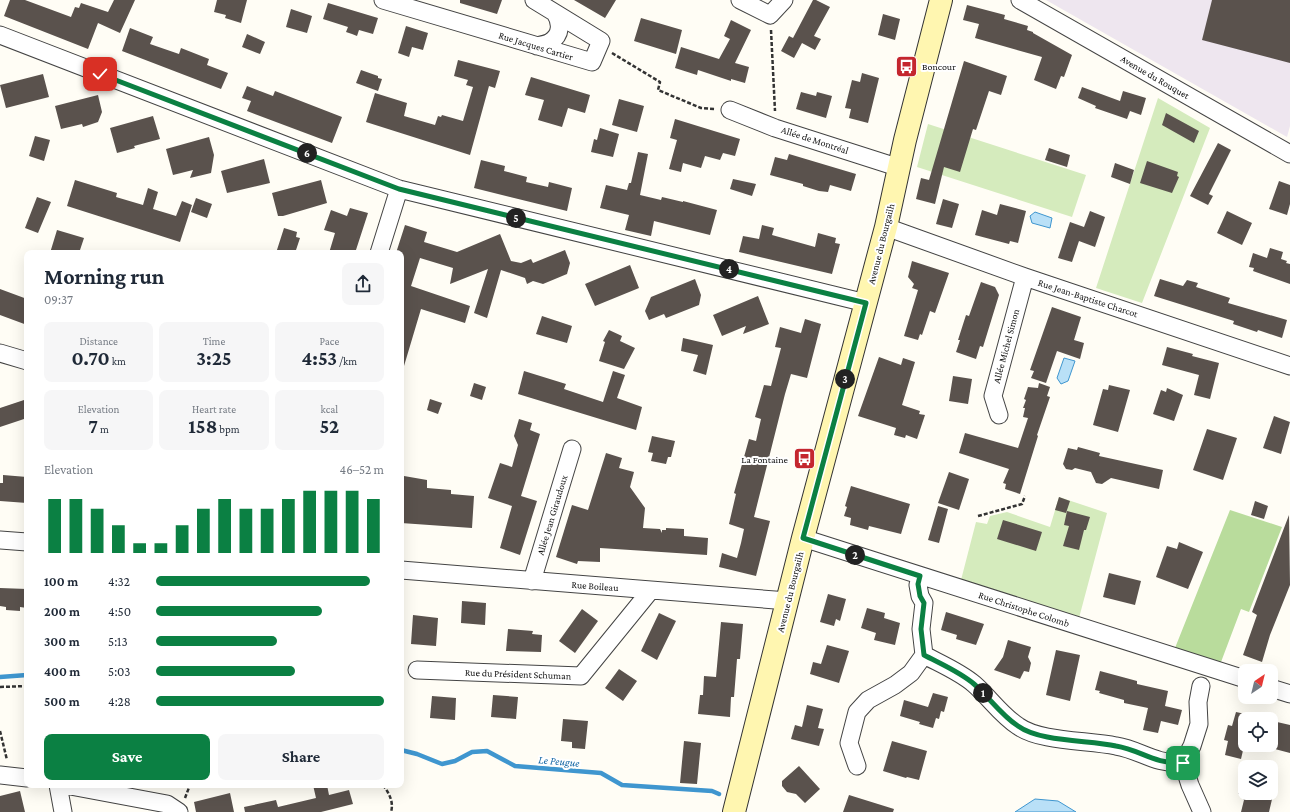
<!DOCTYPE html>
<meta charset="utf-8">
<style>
body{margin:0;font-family:"Crimson Pro",serif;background:#f6f6f7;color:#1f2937;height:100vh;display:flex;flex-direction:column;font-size:15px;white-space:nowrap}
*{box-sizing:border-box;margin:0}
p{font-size:13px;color:#747a83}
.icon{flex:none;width:22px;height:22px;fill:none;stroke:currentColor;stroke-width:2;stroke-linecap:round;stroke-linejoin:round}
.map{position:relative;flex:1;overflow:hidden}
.panel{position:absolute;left:24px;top:250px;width:380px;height:538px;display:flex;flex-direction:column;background:#fff;border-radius:8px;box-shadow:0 4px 16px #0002}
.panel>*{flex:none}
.needle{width:26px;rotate:35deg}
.controls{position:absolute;left:1238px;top:664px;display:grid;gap:8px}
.controls a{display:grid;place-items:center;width:40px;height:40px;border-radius:8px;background:#fff;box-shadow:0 4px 16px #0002;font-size:20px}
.pin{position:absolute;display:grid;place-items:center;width:34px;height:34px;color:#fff;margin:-17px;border-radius:8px;box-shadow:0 2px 6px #0006}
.km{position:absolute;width:20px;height:20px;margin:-10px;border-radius:50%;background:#222;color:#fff;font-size:11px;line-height:20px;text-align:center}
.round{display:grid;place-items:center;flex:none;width:42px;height:42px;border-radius:8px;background:#f6f6f7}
.head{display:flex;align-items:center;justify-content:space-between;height:68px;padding:0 20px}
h1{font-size:22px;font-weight:700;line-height:30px}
.figures{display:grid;grid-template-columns:repeat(3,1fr);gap:6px;height:68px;padding:4px 20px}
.figures div{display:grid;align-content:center;border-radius:8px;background:#f6f6f7;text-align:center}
.figures b{font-size:20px;font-weight:700}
.figures small{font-size:11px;font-weight:400}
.figures p{font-size:11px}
.chart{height:112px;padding:8px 20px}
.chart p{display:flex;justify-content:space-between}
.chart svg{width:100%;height:72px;margin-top:4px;stroke:#0b8043;stroke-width:6}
.button{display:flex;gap:8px;margin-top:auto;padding:8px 20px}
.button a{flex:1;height:46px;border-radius:8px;background:#0b8043;color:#fff;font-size:16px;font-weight:700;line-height:46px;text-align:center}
.button a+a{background:#f6f6f7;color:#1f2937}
ul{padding:0 20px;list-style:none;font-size:13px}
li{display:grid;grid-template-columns:64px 48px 1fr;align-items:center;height:30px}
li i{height:10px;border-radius:5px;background:#0b8043}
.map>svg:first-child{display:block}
.industrial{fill:#eee6ef}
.green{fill:#d5ebbd}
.forest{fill:#b9dc9c}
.water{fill:#b9e0f7;stroke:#3f96cf}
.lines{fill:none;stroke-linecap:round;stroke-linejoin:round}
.stream{stroke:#3f96cf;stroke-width:4.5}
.building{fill:#5a524d}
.minor-casing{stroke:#444;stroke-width:19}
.secondary-casing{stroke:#333;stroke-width:24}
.path{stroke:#333;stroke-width:2.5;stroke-dasharray:4 2;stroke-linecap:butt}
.minor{stroke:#fff;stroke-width:17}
.secondary{stroke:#fff6b0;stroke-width:22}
.route-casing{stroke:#fff;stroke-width:8}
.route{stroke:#0b8043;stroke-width:5}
.labels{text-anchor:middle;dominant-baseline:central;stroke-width:4;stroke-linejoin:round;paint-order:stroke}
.street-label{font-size:10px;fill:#111;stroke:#fff}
.poi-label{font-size:10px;fill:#111;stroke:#fff;text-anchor:start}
.water-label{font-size:11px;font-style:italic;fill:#1768a6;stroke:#fff}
</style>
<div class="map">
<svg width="1290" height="812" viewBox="0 0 1290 812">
<rect width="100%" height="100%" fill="#fffdf5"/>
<path class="industrial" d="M1046,0H1290V126L1287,137Z"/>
<path class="green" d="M1158,98L1210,128L1142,303L1096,288Z
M928,124L1086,175L1072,217L917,167Z
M1059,497L1107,513L1079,618L961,580L976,522L987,524L990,516L1007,512L1050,527Z"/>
<path class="forest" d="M1230,510L1282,527L1249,612L1241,609L1221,662L1175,648Z"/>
<path class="water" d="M1035,212L1052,218L1050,228L1032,223L1030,216Z
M1064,358L1075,361L1068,381L1061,384L1057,378Z
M1035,799L1058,801L1076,812H1015Z"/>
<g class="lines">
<path class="stream" d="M0,677L27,675
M401,750L417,754L442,764L455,761L472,752L487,751L515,766L601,773L622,785L712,791L719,794"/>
</g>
<path class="building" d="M10,0H25L71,17L75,7L79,8L81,3L108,12L114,0H135L120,33L98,23L88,49L4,16Z
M217,0H247L241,23L225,18L226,15L214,12Z
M460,0H502L497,14L460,3Z
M574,0H616L605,18Z
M813,0H816L830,7L814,36L821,39L815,50L802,43L794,58L781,51L789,36L793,38Z
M1212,0H1290V63L1202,40Z
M328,3L378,18L373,34L359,30L357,36L352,34L346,32L348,27L323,19Z
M967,5L1005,15L1004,19L1028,26L1027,30L1033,32V33L1072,55L1064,77L1061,76L1056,89L1034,80L1042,57L975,38L979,24L963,20Z
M291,9L312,16L307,33L286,27Z
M883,14L900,19L895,40L878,35Z
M641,18L682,30L676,54L634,41Z
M731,20L751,30L735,63L749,67L745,83L731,79V81L698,70L697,75L675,68L681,47L719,59L730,39L724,36Z
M406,26L428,33L423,50L412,47L409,57L398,53Z
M130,28L153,37L150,44L179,54L181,48L209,59L207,65L228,73L221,89L122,51Z
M247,34L265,42L260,54L242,47Z
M458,60L500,71L495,88L489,86L470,155L366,122L375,93L407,103L404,116L435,125L438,116L441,117L442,115L463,121L473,87L466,85L468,80L454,76Z
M964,61L1007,76L1001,95L989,91L976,130L973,129L960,172L944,167L935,204L916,199L921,178L929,180Z
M361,70L378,76V78L382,79L378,91L356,83Z
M862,73L879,78L868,123L849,118L851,109L845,108L852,80L860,82Z
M43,74L49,97L6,108L0,85Z
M531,77L590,95L585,113L568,108L562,127L538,120L544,100L525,95Z
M247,86L273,96L275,91L342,117L332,143L247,111L251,101L242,98Z
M1082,87L1120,101L1123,91L1146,98L1141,115L1130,111L1127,119L1095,108L1096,106L1078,98Z
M801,92L816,96L817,92L832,96L826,118L796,109Z
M98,95L102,112L98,122L83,127L82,124L61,129L55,106Z
M619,99L644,106L637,132L612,125Z
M1166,113L1199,131L1194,143L1162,125Z
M153,116L160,139L134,146L135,148L117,153L110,128Z
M675,119L740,139L735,156L723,153L720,160L705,156L701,168L683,163L681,172L669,169L677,140L670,138Z
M600,128L619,134L613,157L591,152L594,139L597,140Z
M35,136L50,140L44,161L29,156Z
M209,137L214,155L211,173L190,178L193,170L173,175L166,149Z
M1218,143L1231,150L1209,194L1213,196L1208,205L1190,196Z
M1049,148L1070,155L1067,167L1045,160Z
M638,152L648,154L640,195L661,200L662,197L683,202V201L717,210L710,235L654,221L651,236L625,230L629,215L600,208L606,185L627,190L629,183H631Z
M789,154L856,174L851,191L830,185L828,192L819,191L803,186V184L770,175L775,157L787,160Z
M264,159L270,183L227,193L221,171Z
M481,160L505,166L504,171L527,177L526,182L548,187L549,182L572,188L567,211L474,188Z
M1147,161L1178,172L1177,176L1179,177L1172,193L1140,183Z
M1115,163L1134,170L1130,184L1111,177Z
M733,179L756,184L752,196L730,189Z
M75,180L117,193L116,197L143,205L148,188L158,192L153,209L176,216L182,201L192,205L180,242L67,206Z
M321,180L327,203L283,216H278L272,193Z
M1279,181L1290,185V204L1287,215L1269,209Z
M37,197L51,202L38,233L25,228Z
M196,198L212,204L207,218L191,212Z
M943,199L959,204L952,228L936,224Z
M1000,204L1026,211L1018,243L1010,241L1009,244L975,235L982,210L997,215Z
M350,208L368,213L355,253H329L335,233L324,230L331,210L347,216Z
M1090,211L1105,217L1095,247L1079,241L1072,262L1058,258L1070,222L1084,227Z
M1227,211L1252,223L1242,245L1217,233Z
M405,225L427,232L424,242L457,252L500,234L511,261L521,263L531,259L533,263L565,250L570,263L567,274L543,284L533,281L527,284L525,278L501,270L487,318L474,313L488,269L450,284L453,268L420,258L411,286L470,306L465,323L421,309L404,366L401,365V253H396Z
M762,225L774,228L772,235L815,247L818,233L836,238L835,243L840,244L832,274L739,252L743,236L759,239Z
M284,228L297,232L296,237L300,238L295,253H276Z
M57,230L84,238L79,253H50Z
M1270,248L1283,252L1281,259L1287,261L1286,263L1290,264V284L1253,271L1254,268L1249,267L1253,253L1267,258Z
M912,261L949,273L935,313L930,311L922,335L920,334L918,340L904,336L918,290L912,288L914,284L908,277Z
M630,265L639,288L595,306L585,284Z
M695,279L701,295L699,305L666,318L664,314L649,320L645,311L651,297Z
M1160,279L1183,286L1187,280L1198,283L1196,287L1230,298L1228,303L1287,320L1282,338L1258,330L1257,332L1233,324L1234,321L1154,296Z
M981,282L995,287L999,295L983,347L980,346L976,359L956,352L960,340H958L966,315L969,316Z
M0,289L27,299V325L0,315Z
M758,296L769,324L743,334L746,326L722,336L713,315Z
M1052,307L1081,317L1074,340L1084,343L1080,359L1057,351L1046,383L1031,378L1034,371L1030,370Z
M542,316L572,326L567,343L536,334Z
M805,319L821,324L807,378L791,374L785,394L754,517L770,521L756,576L719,567L722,553L737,558L741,543L744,529L729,524L736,494L734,493L749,439L756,441L761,419L755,417L764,385L771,386L781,348L775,347L780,327L801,333Z
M609,330L622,336L620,341L635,348L624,369L599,361L605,342L603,341Z
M683,338L713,345L706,375L693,371L698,355L681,351Z
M1167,347L1193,354L1192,356L1219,363L1210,399L1194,395L1199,375L1162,365Z
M879,357L901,365L903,358L915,362L902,405L920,411L919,414L925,415L917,439L906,435L905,438L894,435L896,428L858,416Z
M524,371L566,384L564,389L603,402L613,371L625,375L617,398L642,407L636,430L518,394Z
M953,376L972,379L968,404L949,401Z
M474,383L486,387L482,400L470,396Z
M1039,383L1050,387L1047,396L1050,397L1037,435L1038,436L1020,494L1005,489L1006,484L1003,483L1009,469L959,453L965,433L1018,448L1028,418L1023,417L1025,408H1023L1026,400L1024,399L1028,387L1038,388Z
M1109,385L1130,390L1118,432L1093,425L1103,389L1108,390Z
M1167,388L1183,395L1174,421L1153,414L1161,390L1166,392Z
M27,399V418L0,427V408Z
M430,399L442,403L438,414L427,410Z
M1274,416L1290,422L1281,454L1263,448Z
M519,419L532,423L530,430L540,434L521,496L537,501L520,555L500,548L512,506L488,498L500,463L512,467L518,445L514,436Z
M1207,429L1237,438L1223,480L1193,470Z
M652,436L675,441L671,457H668L666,464L651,461L653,453L648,452Z
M1078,447L1100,453L1099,456L1163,470L1159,489L1111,478L1102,484L1096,483L1091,472L1075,468L1072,470L1066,469L1063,464L1068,448L1077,450Z
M606,453L622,458L619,468L634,472L630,487L645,508L643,528L660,529L662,533V530H666V528L684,529V536L708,538L707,555L600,548V562L578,561L577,564L556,557L572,505L588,510Z
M949,472L969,479L959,510L938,503Z
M3,475L27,477V503L0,501V483H3Z
M404,476L427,480V488L451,490V494L474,496L472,528L401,523Z
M851,486L910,504L901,534L869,526L868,530L850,525L851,518L844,516L847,507L845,506Z
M1059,497L1070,501L1066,513L1055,510Z
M1255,501L1268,506L1264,519L1251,515Z
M938,506L948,509L939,543L928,540Z
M1067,511L1090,517L1086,530H1084L1079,550L1063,546L1069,526L1064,525Z
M1289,515L1290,585L1270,635L1262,662L1243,655L1257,615L1252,612Z
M1003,520L1042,532L1036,551L997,539Z
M1179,542L1203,552L1188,589L1156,577L1167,546L1177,549Z
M1109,573L1141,581L1135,605L1103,597Z
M0,588L27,589V608L20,607V611L6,610V607L0,606Z
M828,594L846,599L840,621L836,619L834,626L820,622Z
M462,601L486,603L485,625L461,623Z
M867,608L885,613L884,618L900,623L895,645L874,640L876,633L861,628Z
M582,609L598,621L575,653L559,641Z
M946,612L984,624L976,645L956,639L957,635L941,630Z
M659,613L676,621L657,660L641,651Z
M413,615L438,618L436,646L411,644Z
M721,622L743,624L740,659H737L734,697H731L730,717L698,714L700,695H703L704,676L716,677Z
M508,629L533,631L532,634L542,635L541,652L506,651Z
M1008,640L1031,647L1028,657L1031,663L1029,672L1024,671L1020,679L994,670L1003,657Z
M827,645L849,651L839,683L810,674L813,662L821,664Z
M1056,650L1080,655L1070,701L1046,695Z
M619,669L637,681L623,701L605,688Z
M1100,671L1137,681V684L1168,691L1165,706L1182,710L1178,725L1161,721L1158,733L1143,730L1148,708L1124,703V700L1099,693L1100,691L1095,690Z
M933,693L948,697L944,712L941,711L939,719L936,718L933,728L919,724L920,722L900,716L904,700L928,707Z
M493,695L518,697L516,719L491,717Z
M432,696L456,698L455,720L430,718Z
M807,705L823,709L818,728L824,729L819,746L791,739L795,725L802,727Z
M1236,712L1245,714V742L1241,759L1225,755L1228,741L1224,740L1228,725L1232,726Z
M563,719L588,721L585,749L572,748V742L561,741Z
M1277,722L1290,725V753L1271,748Z
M684,741L701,743L697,784L680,783Z
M892,741L927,751L919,780L907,777L906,778L883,771Z
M799,766L820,789L805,803L796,794L787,792L782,786V781Z
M313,785H327L329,795L349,790L353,804L321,812H245L244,807L276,800L278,807L316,798Z
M20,791L25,812H0V796Z
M230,793L234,812H196L194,802Z
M1238,793H1265L1273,795L1269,812H1241L1244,800Z
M849,795L894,809L893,812H843Z"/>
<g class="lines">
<defs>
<path id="minor" d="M383,0L592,62L601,41L534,0
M740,0L770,15L784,0
M1020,0L1290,154
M0,35L399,189L866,303
M537,46C541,45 547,44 550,42C562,35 561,22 555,13
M730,110L775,128L900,168
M886,227L1025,277L1290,366
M379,253L399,189
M0,353L27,361
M999,415L993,396L1025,277
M803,538L1245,679
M0,540L27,542
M401,570L788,601
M920,576L918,585L920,596L924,603L921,629L924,655C941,664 960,672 974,684C989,697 1001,715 1018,726C1040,742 1088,740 1116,746C1141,750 1153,764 1183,763L1192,746L1199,724L1198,702L1201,686
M532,581L572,449
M417,670L581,676L651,590
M1271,688L1290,694
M1183,763L1190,785L1202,812
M857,766L849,743L857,712L868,700L895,685L911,673L924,655
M0,775L27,778
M58,785L63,812
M65,785L167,804L179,812"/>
<path id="secondary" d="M734,812L803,538L886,227L905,140L941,0"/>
</defs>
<use href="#minor" class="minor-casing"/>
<use href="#secondary" class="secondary-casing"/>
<path class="path" d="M771,30L775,111
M612,53L660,82L658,90L701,108L715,109
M978,516L1022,504L1025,496
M0,687L27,686
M0,731L7,760
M383,785C389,793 394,802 391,812
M185,798L190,785"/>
<use href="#minor" class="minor"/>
<use href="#secondary" class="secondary"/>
</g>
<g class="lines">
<defs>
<path id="route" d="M100,74L399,189L866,303L803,538L920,576L918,584L920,596L924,603L921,629L924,655C941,664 960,672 974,684C989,697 1001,715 1018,726C1040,742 1088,740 1116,746C1141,750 1153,764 1183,763"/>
</defs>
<use href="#route" class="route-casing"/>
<use href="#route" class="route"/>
</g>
<defs>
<symbol id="bus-square" viewBox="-11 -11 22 22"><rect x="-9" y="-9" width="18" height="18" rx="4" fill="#c4262e" stroke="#fff"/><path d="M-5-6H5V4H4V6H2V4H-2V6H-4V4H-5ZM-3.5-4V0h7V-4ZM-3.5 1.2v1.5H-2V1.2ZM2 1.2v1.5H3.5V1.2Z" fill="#fff"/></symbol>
</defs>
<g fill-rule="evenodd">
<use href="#bus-square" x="894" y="54" width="25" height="25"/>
<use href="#bus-square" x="792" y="446" width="25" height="25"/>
</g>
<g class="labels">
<g class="street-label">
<text transform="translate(536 46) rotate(17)">Rue Jacques Cartier</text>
<text transform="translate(1155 77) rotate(30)">Avenue du Rouquet</text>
<text transform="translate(815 140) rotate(18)">Allée de Montréal</text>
<text transform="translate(881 244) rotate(-76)">Avenue du Bourgailh</text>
<text transform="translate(1088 298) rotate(18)">Rue Jean-Baptiste Charcot</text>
<text transform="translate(1006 346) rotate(-75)">Allée Michel Simon</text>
<text transform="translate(552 515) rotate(-73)">Allée Jean Giraudoux</text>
<text transform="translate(595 586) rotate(4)">Rue Boileau</text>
<text transform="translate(790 592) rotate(-76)">Avenue du Bourgailh</text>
<text transform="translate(1024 609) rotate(18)">Rue Christophe Colomb</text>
<text transform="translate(518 674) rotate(2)">Rue du Président Schuman</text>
</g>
<g class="poi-label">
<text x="922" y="66">Boncour</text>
<text x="788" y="459" text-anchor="end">La Fontaine</text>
</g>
<g class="water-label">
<text transform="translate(559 761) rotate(5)">Le Peugue</text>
</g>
</g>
</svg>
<div class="controls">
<a><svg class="needle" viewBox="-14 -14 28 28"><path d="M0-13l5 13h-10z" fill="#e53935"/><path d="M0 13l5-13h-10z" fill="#747a83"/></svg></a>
<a><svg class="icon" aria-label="locate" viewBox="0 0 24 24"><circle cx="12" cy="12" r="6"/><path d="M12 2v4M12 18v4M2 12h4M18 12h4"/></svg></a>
<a><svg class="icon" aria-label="layers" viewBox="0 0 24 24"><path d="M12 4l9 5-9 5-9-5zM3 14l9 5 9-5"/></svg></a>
</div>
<div class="pin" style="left:1183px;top:763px;background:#1e9e55"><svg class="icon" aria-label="arrive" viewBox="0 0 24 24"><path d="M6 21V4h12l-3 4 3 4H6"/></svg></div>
<div class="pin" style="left:100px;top:74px;background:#d93025"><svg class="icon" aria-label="check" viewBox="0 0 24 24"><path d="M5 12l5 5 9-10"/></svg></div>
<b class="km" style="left:983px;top:693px">1</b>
<b class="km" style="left:855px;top:555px">2</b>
<b class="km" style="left:845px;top:379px">3</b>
<b class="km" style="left:729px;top:269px">4</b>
<b class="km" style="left:516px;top:218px">5</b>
<b class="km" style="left:307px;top:153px">6</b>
<section class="panel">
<div class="head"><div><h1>Morning run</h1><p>09:37</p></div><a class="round"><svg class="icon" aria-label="share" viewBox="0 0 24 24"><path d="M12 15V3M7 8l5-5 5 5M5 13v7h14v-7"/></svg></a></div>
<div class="figures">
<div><p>Distance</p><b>0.70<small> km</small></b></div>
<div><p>Time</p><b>3:25</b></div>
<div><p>Pace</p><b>4:53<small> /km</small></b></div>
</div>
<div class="figures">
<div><p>Elevation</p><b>7<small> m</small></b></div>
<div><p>Heart rate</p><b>158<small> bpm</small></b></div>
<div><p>kcal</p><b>52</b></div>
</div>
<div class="chart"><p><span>Elevation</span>46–52 m</p>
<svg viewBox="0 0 160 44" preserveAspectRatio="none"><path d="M5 44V11M15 44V11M25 44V17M35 44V27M45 44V38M55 44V38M65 44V27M75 44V17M85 44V11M95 44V17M105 44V17M115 44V11M125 44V6M135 44V6M145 44V6M155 44V11"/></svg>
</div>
<ul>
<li><b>100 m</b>4:32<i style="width:94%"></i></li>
<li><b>200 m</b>4:50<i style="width:73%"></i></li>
<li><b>300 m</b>5:13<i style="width:53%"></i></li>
<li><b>400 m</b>5:03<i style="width:61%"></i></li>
<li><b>500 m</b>4:28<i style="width:100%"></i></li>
</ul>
<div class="button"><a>Save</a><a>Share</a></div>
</section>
</div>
